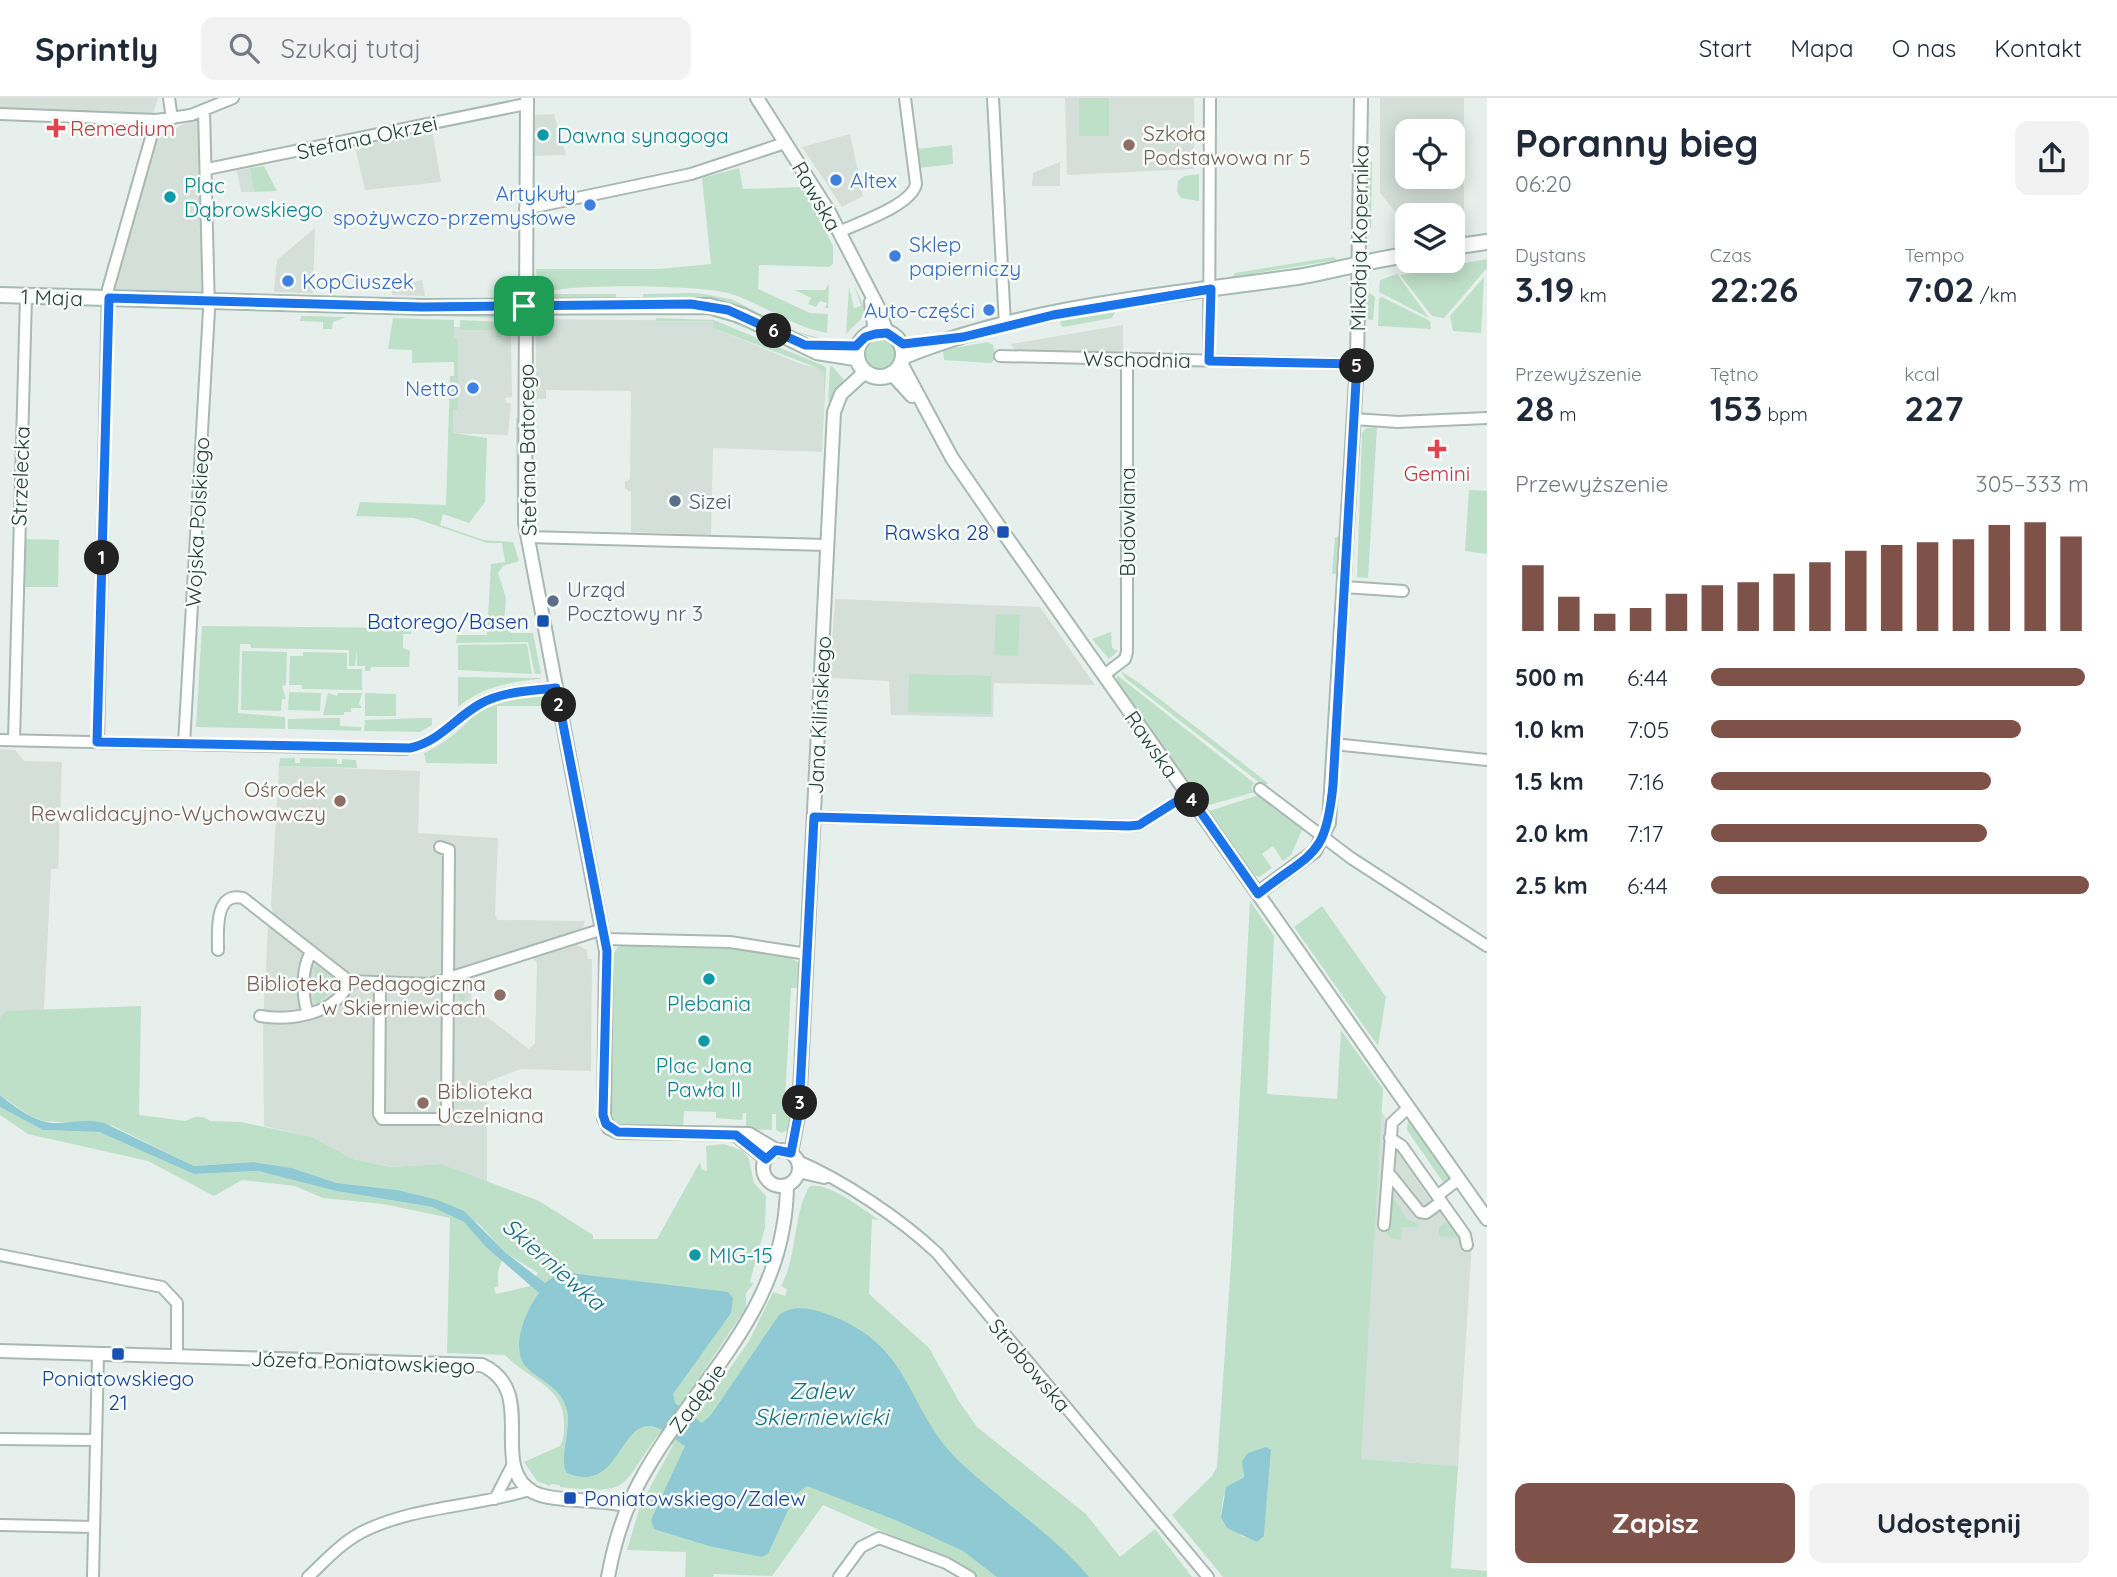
<!DOCTYPE html>
<html lang="pl">
<meta charset="utf-8">
<style>
body{margin:0;font-family:Quicksand,sans-serif;background:#f2f2f3;color:#1f2937;height:100vh;display:flex;flex-direction:column;font-size:26px;white-space:nowrap}
*{box-sizing:border-box;margin:0}
p{font-size:23px;color:#747a83}
.icon{flex:none;width:38px;height:38px;fill:none;stroke:currentColor;stroke-width:2;stroke-linecap:round;stroke-linejoin:round}
.map{position:relative;flex:1;overflow:hidden}
.side{display:flex;flex-direction:column;background:#fff;width:630px}
.side>*{flex:none}
.controls{position:absolute;left:1395px;top:21px;display:grid;gap:14px}
.controls a{display:grid;place-items:center;width:70px;height:70px;border-radius:14px;background:#fff;box-shadow:0 4px 18px #0003;font-size:35px}
.pin{position:absolute;display:grid;place-items:center;width:60px;height:60px;color:#fff;margin:-30px;border-radius:14px;box-shadow:0 4px 10px #0006}
.km{position:absolute;width:35px;height:35px;margin:-18px;border-radius:50%;background:#222;color:#fff;font-size:19px;line-height:35px;text-align:center}
.round{display:grid;place-items:center;flex:none;width:74px;height:74px;border-radius:14px;background:#f2f2f3}
.overview{display:flex;align-items:center;justify-content:space-between;height:119px;padding:0 28px}
h1{font-size:38px;font-weight:700;line-height:52px}
.figures{display:grid;grid-template-columns:repeat(3,1fr);gap:10px;height:119px;padding:7px 28px}
.figures div{display:grid;align-content:center}
.figures b{font-size:35px;font-weight:700}
.figures small{font-size:19px;font-weight:400}
.figures p{font-size:19px}
.chart{height:196px;padding:14px 28px}
.chart p{display:flex;justify-content:space-between}
.chart svg{width:100%;height:126px;margin-top:7px;stroke:#7f5249;stroke-width:6}
.cta{display:flex;gap:14px;margin-top:auto;padding:14px 28px}
.cta a{flex:1;height:80px;border-radius:14px;background:#7f5249;color:#fff;font-size:28px;font-weight:700;line-height:80px;text-align:center}
.cta a+a{background:#f2f2f3;color:#1f2937}
ul{padding:0 28px;list-style:none;font-size:23px}
li{display:grid;grid-template-columns:112px 84px 1fr;align-items:center;height:52px}
li i{height:18px;border-radius:9px;background:#7f5249}
header{display:flex;align-items:center;gap:42px;box-sizing:border-box;height:98px;padding:0 35px;background:#fff;border-bottom:2px solid #e0e1e3}
header strong{font-size:33px}
nav{display:flex;gap:38px;margin-inline-start:auto;font-size:24px}
.search{width:490px;height:63px;background:#f2f2f3;display:flex;align-items:center;gap:18px;box-sizing:border-box;padding:0 24px;border-radius:14px;color:#747a83;font-size:26px}
main{display:flex;flex:1;min-height:0}
.map>svg:first-child{display:block}
.built{fill:#d4dfda;fill-rule:evenodd}
.green{fill:#bfe0c8;fill-rule:evenodd}
.water{fill:#8ec9d4}
.lines{fill:none;stroke-linecap:round;stroke-linejoin:round}
.minor-casing{stroke:#a8b8b2;stroke-width:14}
.tertiary-casing{stroke:#a8b8b2;stroke-width:16}
.secondary-casing{stroke:#a4bbb3;stroke-width:18}
.minor{stroke:#fff;stroke-width:10}
.tertiary{stroke:#fff;stroke-width:12}
.secondary{stroke:#fff;stroke-width:14}
.route-casing{stroke:#fff;stroke-width:14}
.route{stroke:#1a73e8;stroke-width:9}
.health-dot{fill:#e0444e;stroke:#f7fbf9;stroke-width:2.5}
.culture-dot{fill:#0f9aa8;stroke:#f7fbf9;stroke-width:2.5}
.education-dot{fill:#8d6e63;stroke:#f7fbf9;stroke-width:2.5}
.shop-dot{fill:#3f7fe0;stroke:#f7fbf9;stroke-width:2.5}
.service-dot{fill:#5c6f8a;stroke:#f7fbf9;stroke-width:2.5}
.transit-dot{fill:#1a4fb4;stroke:#f7fbf9;stroke-width:2.5}
.labels{text-anchor:middle;dominant-baseline:central;stroke-width:5;stroke-linejoin:round;paint-order:stroke}
.health-label{font-size:21px;fill:#be3a42;stroke:#f7fbf9;text-anchor:start}
.education-label{font-size:21px;fill:#785e54;stroke:#f7fbf9;text-anchor:start}
.culture-label{font-size:21px;fill:#0d838f;stroke:#f7fbf9;text-anchor:start}
.street-label{font-size:21px;fill:#24423a;stroke:#f7fbf9}
.shop-label{font-size:21px;fill:#366cbe;stroke:#f7fbf9;text-anchor:start}
.service-label{font-size:21px;fill:#4e5e75;stroke:#f7fbf9;text-anchor:start}
.transit-label{font-size:21px;fill:#164399;stroke:#f7fbf9;text-anchor:end}
.water-label{font-size:23px;font-style:italic;fill:#1c6f80;stroke:#f7fbf9}
</style>
<header>
<strong>Sprintly</strong>
<div class="search"><svg class="icon" aria-label="search" viewBox="0 0 24 24"><circle cx="10" cy="10" r="6"/><path d="M15 15l6 6"/></svg>Szukaj tutaj</div>
<nav><a>Start</a><a>Mapa</a><a>O nas</a><a>Kontakt</a></nav>
</header>
<main>
<div class="map">
<svg width="1487" height="1479" viewBox="0 0 1487 1479">
<rect width="100%" height="100%" fill="#e6efeb"/>
<path class="built" d="M0,0H158L153,15L149,17L0,11Z
M1065,0H1194V71L1067,77Z
M1380,0H1464V122H1453L1452,117H1407V122H1402L1380,95ZM1407,33H1452V79H1407Z
M554,16L566,57L535,58L534,17Z
M196,21H200L202,71V195L112,193L156,39Z
M432,31L441,84L365,92L355,49Z
M850,36L863,98L842,109L802,49Z
M1060,64V88H1032L1033,75Z
M250,70L254,94H241L237,73Z
M315,130L313,195L274,194L277,162Z
M422,182L425,198L392,197V189Z
M536,221L713,223V230L801,266L826,272L822,354L713,350L711,437L631,434V394L625,391V384L630,381L631,293L546,292V301H536Z
M1123,227V256L1016,255L1011,246Z
M454,229H460L461,232H496V239L511,238L512,299L505,300L506,305H511L508,337L448,335L454,278Z
M835,501L1040,509L1095,587L994,585L993,619L891,617L889,583L830,580Z
M0,651L15,652L24,663L62,664L58,771H51L44,911L0,920Z
M279,668L420,673L418,735L498,740L495,817L498,822L585,823L583,830L569,835L572,844L587,852L588,861H592L591,973L521,971L487,984V1084L441,1066L392,1069L353,1061L312,1039L264,1028L263,925L268,828L274,820L271,807ZM532,859L537,865L535,945L529,951L471,907L473,877Z
M1381,1013L1472,1142L1458,1368L1360,1361Z"/>
<path class="green" d="M1079,0H1109V38H1079Z
M952,47L953,66L919,70L917,51Z
M1372,63L1371,130L1366,129L1367,67Z
M264,68L277,93L254,94L250,70Z
M739,70L743,91L804,89L833,148V166L829,169L759,167L758,191L810,215L828,216L827,235C791,229 762,205 728,195C701,187 583,186 556,192L544,191L537,186L536,171H659L711,166L702,80Z
M1199,76V103L1181,100L1177,93L1178,83L1184,78Z
M1334,159L1337,162L1232,179L1235,175Z
M1487,161V170L1444,220L1432,218L1400,177Z
M1397,176L1429,220L1379,194L1380,182Z
M1484,179L1481,235L1453,233L1450,218Z
M829,185L828,210H825L827,205L820,203L816,209L808,206L811,200L795,192H825Z
M854,187L866,213L864,218L846,236L849,189L854,210L861,208Z
M1366,192L1375,199L1373,222L1365,221Z
M697,195L731,201L795,233L833,244C793,239 764,214 725,204C699,197 670,199 643,200V196Z
M555,196H616V200H552Z
M1382,199L1430,223L1431,231L1378,228L1379,200Z
M381,213L503,217L500,220L381,216Z
M1115,214L1112,220L1063,229L1060,226L1061,223Z
M301,218H306L346,219L333,224L332,231H323V224L300,223Z
M393,220L454,222V240L458,241V312H453V335L487,340L485,404L469,425L443,416L440,427L484,442L513,444L519,463L503,468L498,475L506,500L504,526L511,535H533L541,576H535L528,544L456,545L457,537H487L491,466L505,464L502,445H487L414,420L356,418L360,404L446,407L450,278H454V264L412,265V252L388,251Z
M656,220L714,222L824,268L826,270L824,311V276L820,271L713,230V223H656Z
M460,222L500,224L502,239H496L495,232H460Z
M735,223L784,247L831,261V263L827,265L733,225Z
M864 256a16 16 0 1 1 32 0a16 16 0 1 1-32 0Z
M988,244L993,247L996,260L991,265L944,262L943,252Z
M832,268L845,283L828,305L830,269Z
M516,319L519,325L517,429Z
M1377,329L1368,480L1357,479L1362,335L1366,330Z
M1469,392L1487,393V456L1465,453Z
M1335,439H1340L1338,475L1332,476Z
M24,441L59,442L58,489H23Z
M996,516L1020,517L1018,558L994,557Z
M202,528L411,530V536H403V550L410,553L409,569H371L370,573H365V568H357V552L355,568H349V552L251,550L250,546H240L238,615L285,619V631L196,629Z
M1111,534L1112,550L1118,553L1109,561L1092,541Z
M527,546L532,576L458,572V547Z
M242,553L287,554L286,587L282,588L286,601H282L281,613L241,612Z
M303,554L347,555V571H362V592L302,591V587H289L290,558H303Z
M1121,573L1139,585L1268,685L1264,688L1125,580Z
M909,576L991,578V616L908,614Z
M1117,577L1254,685L1251,690L1255,694L1202,709L1116,585Z
M458,579L540,580V581C509,584 482,589 458,609Z
M289,594L321,595L320,613L288,612Z
M328,595L337,598L338,595H362L359,606L362,610H351V614H344V617H323Z
M365,595L396,596V618H365Z
M540,597L547,608H497V666L426,665L424,655C443,647 465,629 475,615C487,599 522,598 540,597Z
M330,620H340V628L361,629V633L288,631V621Z
M422,620H432V627L420,634L364,633L365,622Z
M280,660H295V665H300V660L337,661V666H342V661L356,662L357,670L279,668Z
M1259,697L1303,730L1291,757L1283,763L1273,748L1262,756L1272,770L1259,779L1247,773L1206,714Z
M1250,803L1274,838L1267,996L1337,1001L1341,932L1383,991L1361,1361L1458,1368L1451,1470L1487,1473V1479H1223L1172,1417L1212,1378L1217,1369L1231,1166ZM1271,1353L1264,1438L1243,1439L1221,1419C1223,1398 1223,1388 1244,1379L1243,1372Z
M1322,808L1386,899L1378,948L1294,829Z
M625,847C663,847 773,843 799,865L800,890H791L785,1003L795,1004L789,1032L781,1035L776,1032V1016H772V1032L746,1031V1015H743L742,1022L716,1020V1014L684,1013L683,1032C662,1031 623,1037 610,1019L612,858L618,849Z
M317,868L332,880L336,889L317,905L310,899L314,900L315,872L311,870Z
M465,880V900L462,903L452,890L456,883Z
M141,908L139,1017L186,1023C194,1018 202,1017 210,1023L241,1024L312,1039L353,1061L391,1069L441,1066L539,1103L593,1137V1141H657L700,1064L702,1072L707,1073L706,1048L724,1046L743,1053L749,1061L754,1085L766,1098L765,1129L750,1184L754,1185L746,1195V1210L683,1304L698,1316L749,1243L773,1194L785,1198L787,1191L781,1188C798,1157 792,1120 809,1089C825,1081 864,1112 879,1122L872,1121L869,1196L929,1250L960,1305L977,1329L1086,1416L1120,1459L1155,1431L1192,1479H977L959,1467L823,1407L772,1478L714,1476L713,1479H685L686,1454L627,1452L640,1408L673,1347L658,1337C619,1390 632,1397 560,1389V1387L551,1386L550,1388L537,1383L524,1364L560,1348C564,1341 564,1334 564,1326C565,1288 526,1280 505,1257L447,1255L450,1120L383,1106L323,1100L295,1088L242,1082L214,1098L148,1063L28,1036L0,1017V1009L43,1032L99,1034L194,1076L258,1073L336,1093L432,1109L464,1124L502,1162L498,1174V1188L494,1190L496,1196L530,1188L538,1175L506,1155L479,1126L435,1101L398,1092L337,1085L292,1070L255,1064L194,1068L113,1028L44,1023L30,1018L0,997V920L6,913Z
M1408,1022L1450,1081L1445,1087L1407,1032Z
M1389,1094L1408,1122L1419,1126L1418,1130L1402,1129L1401,1142L1392,1141L1387,1136Z
M1451,1121L1463,1140L1439,1138V1129Z"/>
<path class="water" d="M0,997C16,1010 38,1027 60,1025C76,1024 88,1021 104,1025L194,1068L254,1064L292,1070L337,1085L398,1092L435,1101L464,1113L506,1155L545,1185L561,1174L728,1194L733,1200L731,1215L673,1296L675,1305L702,1325L711,1317L779,1217C793,1207 809,1210 824,1215C916,1247 903,1310 961,1365C1002,1404 1052,1435 1089,1479H997L963,1453L898,1423L807,1388L795,1397L768,1456L762,1459L709,1448L654,1431L651,1422L685,1348C676,1342 667,1334 658,1330C619,1314 622,1398 567,1375C558,1364 572,1330 567,1312C561,1289 542,1284 527,1270C509,1251 526,1212 539,1195L486,1149L464,1124L432,1109L336,1093L258,1073L194,1076L99,1034L43,1032L0,1009Z
M1266,1349L1271,1352L1264,1438L1257,1444L1227,1430L1221,1419L1226,1389L1244,1379L1242,1363L1248,1355Z"/>
<g class="lines">
<defs>
<path id="minor" d="M169,0L172,21
M993,0L1005,227
M0,16L156,22L191,17L233,0
M207,71L526,6
M525,111L691,76L785,45
M839,134C858,125 912,107 916,86L905,0
M1000,258L1357,266
M1209,263L1210,0
M1354,321L1398,324L1487,320
M527,439L827,447
M1344,489L1403,493
M1104,577L1125,561L1127,554V261
M0,642L405,651C438,646 454,621 480,606C503,593 531,593 556,590
M14,642L26,198
M98,644L108,191L156,22
M184,646L209,212L204,12
M1334,646L1487,662
M1260,691L1351,760L1487,848
M814,719L1129,728L1139,727L1188,696
M605,841L730,844L807,856
M218,852C218,834 214,793 243,800L349,883L430,886L603,831
M380,884L379,1016L382,1021H440L447,1011L449,752L440,749
M308,916C302,898 301,872 311,854
M260,918C289,923 338,917 349,883
M1390,1040L1402,1048L1465,1137L1467,1147
M798,1063C843,1082 901,1121 937,1155L1208,1479
M798,1074L824,1080
M1388,1074L1420,1114L1426,1115L1441,1104
M1437,1098L1459,1081
M1384,1127L1392,1025L1408,1010
M0,1157L162,1189L177,1205V1257
M0,1341L95,1342
M495,1401L514,1364
M0,1427L94,1429
M93,1479L98,1256
M308,1479C325,1463 341,1445 362,1434C414,1408 475,1409 529,1392
M839,1479L861,1449L879,1440L946,1465L970,1479"/>
<path id="tertiary" d="M527,0L525,425L606,853L604,1020L609,1030L618,1034L749,1036L776,1052
M757,0L829,114L878,209L887,235
M871,204L875,235
M902,267L952,360L1003,434L1487,1121
M891,275L912,298
M1258,795L1315,753L1329,725L1357,266L1361,0
M736,1037L766,1061
M763 1070a18 18 0 1 1 36 0a18 18 0 1 1-36 0Z
M791,1055L799,1013L834,314L841,296L865,274
M0,1253L482,1267C540,1294 487,1367 533,1394C553,1405 603,1400 629,1408
M608,1479C614,1446 624,1413 640,1383C696,1280 786,1215 787,1087"/>
<path id="secondary" d="M1452,149L1487,144
M0,197L422,209L709,208L743,218L817,254L855,260
M857 256a23 23 0 1 1 46 0a23 23 0 1 1-46 0Z
M905,258C1025,209 1169,197 1297,179C1334,173 1370,162 1407,157"/>
</defs>
<use href="#minor" class="minor-casing"/>
<use href="#tertiary" class="tertiary-casing"/>
<use href="#secondary" class="secondary-casing"/>
<use href="#minor" class="minor"/>
<use href="#tertiary" class="tertiary"/>
<use href="#secondary" class="secondary"/>
</g>
<g class="lines">
<defs>
<path id="route" d="M1211,191L1209,263L1357,266L1333,687C1326,761 1312,753 1258,796L1188,696L1139,727L1129,728L814,719L799,1013L791,1055L776,1052L766,1061L736,1037L618,1034L606,1026L603,1017L607,853L556,590C531,593 503,593 480,606C455,620 439,644 410,650L97,644L109,200L422,209L691,206L728,212L805,247L856,248L865,239L875,236L887,235L903,246L963,239L1053,217Z"/>
</defs>
<use href="#route" class="route-casing"/>
<use href="#route" class="route"/>
</g>
<g class="health-dot">
<path d="M52.5 19.5h7v7h7v7h-7v7h-7v-7h-7v-7h7z"/>
<path d="M1433.5 340.5h7v7h7v7h-7v7h-7v-7h-7v-7h7z"/>
</g>
<g class="culture-dot">
<circle cx="543" cy="37" r="7"/>
<circle cx="170" cy="99" r="7"/>
<circle cx="709" cy="881" r="7"/>
<circle cx="704" cy="943" r="7"/>
<circle cx="695" cy="1157" r="7"/>
</g>
<g class="education-dot">
<circle cx="1129" cy="47" r="7"/>
<circle cx="340" cy="703" r="7"/>
<circle cx="500" cy="897" r="7"/>
<circle cx="423" cy="1005" r="7"/>
</g>
<g class="shop-dot">
<circle cx="836" cy="82" r="7"/>
<circle cx="590" cy="107" r="7"/>
<circle cx="895" cy="158" r="7"/>
<circle cx="288" cy="183" r="7"/>
<circle cx="989" cy="212" r="7"/>
<circle cx="473" cy="290" r="7"/>
</g>
<g class="service-dot">
<circle cx="675" cy="403" r="7"/>
<circle cx="553" cy="503" r="7"/>
</g>
<g class="transit-dot">
<rect x="996" y="427" width="14" height="14" rx="3.5"/>
<rect x="536" y="516" width="14" height="14" rx="3.5"/>
<rect x="111" y="1249" width="14" height="14" rx="3.5"/>
<rect x="563" y="1393" width="14" height="14" rx="3.5"/>
</g>
<g class="labels">
<g class="health-label">
<text x="70" y="30">Remedium</text>
<text x="1437" y="375" text-anchor="middle">Gemini</text>
</g>
<g class="education-label">
<text x="1143" y="35">Szkoła<tspan x="1143" dy="24">Podstawowa nr 5</tspan></text>
<text x="326" y="691" text-anchor="end">Ośrodek<tspan x="326" dy="24">Rewalidacyjno-Wychowawczy</tspan></text>
<text x="486" y="885" text-anchor="end">Biblioteka Pedagogiczna<tspan x="486" dy="24">w Skierniewicach</tspan></text>
<text x="437" y="993">Biblioteka<tspan x="437" dy="24">Uczelniana</tspan></text>
</g>
<g class="culture-label">
<text x="557" y="37">Dawna synagoga</text>
<text x="184" y="87">Plac<tspan x="184" dy="24">Dąbrowskiego</tspan></text>
<text x="709" y="905" text-anchor="middle">Plebania</text>
<text x="704" y="967" text-anchor="middle">Plac Jana<tspan x="704" dy="24">Pawła II</tspan></text>
<text x="709" y="1157">MIG-15</text>
</g>
<g class="street-label">
<text transform="translate(367 39) rotate(-12)">Stefana Okrzei</text>
<text transform="translate(817 98) rotate(60)">Rawska</text>
<text transform="translate(1359 140) rotate(-89)">Mikołaja Kopernika</text>
<text transform="translate(52 199) rotate(2)">1 Maja</text>
<text transform="translate(1137 261) rotate(1)">Wschodnia</text>
<text transform="translate(527 352) rotate(-91)">Stefana Batorego</text>
<text transform="translate(20 378) rotate(-88)">Strzelecka</text>
<text transform="translate(197 424) rotate(-87)">Wojska Polskiego</text>
<text transform="translate(1127 424) rotate(-90)">Budowlana</text>
<text transform="translate(819 617) rotate(-87)">Jana Kilińskiego</text>
<text transform="translate(1152 646) rotate(55)">Rawska</text>
<text transform="translate(363 1264) rotate(2)">Józefa Poniatowskiego</text>
<text transform="translate(1030 1267) rotate(50)">Strobowska</text>
<text transform="translate(697 1300) rotate(-54)">Zadębie</text>
</g>
<g class="shop-label">
<text x="850" y="82">Altex</text>
<text x="576" y="95" text-anchor="end">Artykuły<tspan x="576" dy="24">spożywczo-przemysłowe</tspan></text>
<text x="909" y="146">Sklep<tspan x="909" dy="24">papierniczy</tspan></text>
<text x="302" y="183">KopCiuszek</text>
<text x="975" y="212" text-anchor="end">Auto-części</text>
<text x="459" y="290" text-anchor="end">Netto</text>
</g>
<g class="service-label">
<text x="689" y="403">Sizei</text>
<text x="567" y="491">Urząd<tspan x="567" dy="24">Pocztowy nr 3</tspan></text>
</g>
<g class="transit-label">
<text x="989" y="434">Rawska 28</text>
<text x="529" y="523">Batorego/Basen</text>
<text x="118" y="1280" text-anchor="middle">Poniatowskiego<tspan x="118" dy="24">21</tspan></text>
<text x="584" y="1400" text-anchor="start">Poniatowskiego/Zalew</text>
</g>
<g class="water-label">
<text transform="translate(554 1166) rotate(41)">Skierniewka</text>
<text x="821" y="1292">Zalew<tspan x="821" dy="26">Skierniewicki</tspan></text>
</g>
</g>
</svg>
<div class="controls">
<a><svg class="icon" aria-label="locate" viewBox="0 0 24 24"><circle cx="12" cy="12" r="6"/><path d="M12 2v4M12 18v4M2 12h4M18 12h4"/></svg></a>
<a><svg class="icon" aria-label="layers" viewBox="0 0 24 24"><path d="M12 4l9 5-9 5-9-5zM3 14l9 5 9-5"/></svg></a>
</div>
<div class="pin" style="left:524px;top:208px;background:#1e9e55"><svg class="icon" aria-label="arrive" viewBox="0 0 24 24"><path d="M6 21V4h12l-3 4 3 4H6"/></svg></div>
<b class="km" style="left:102px;top:460px">1</b>
<b class="km" style="left:559px;top:607px">2</b>
<b class="km" style="left:800px;top:1005px">3</b>
<b class="km" style="left:1192px;top:702px">4</b>
<b class="km" style="left:1357px;top:268px">5</b>
<b class="km" style="left:774px;top:233px">6</b>
</div>
<section class="side">
<div class="overview"><div><h1>Poranny bieg</h1><p>06:20</p></div><a class="round"><svg class="icon" aria-label="share" viewBox="0 0 24 24"><path d="M12 15V3M7 8l5-5 5 5M5 13v7h14v-7"/></svg></a></div>
<div class="figures">
<div><p>Dystans</p><b>3.19<small> km</small></b></div>
<div><p>Czas</p><b>22:26</b></div>
<div><p>Tempo</p><b>7:02<small> /km</small></b></div>
</div>
<div class="figures">
<div><p>Przewyższenie</p><b>28<small> m</small></b></div>
<div><p>Tętno</p><b>153<small> bpm</small></b></div>
<div><p>kcal</p><b>227</b></div>
</div>
<div class="chart"><p><span>Przewyższenie</span>305–333 m</p>
<svg viewBox="0 0 160 44" preserveAspectRatio="none"><path d="M5 44V21M15 44V32M25 44V38M35 44V36M45 44V31M55 44V28M65 44V27M75 44V24M85 44V20M95 44V16M105 44V14M115 44V13M125 44V12M135 44V7M145 44V6M155 44V11"/></svg>
</div>
<ul>
<li><b>500 m</b>6:44<i style="width:99%"></i></li>
<li><b>1.0 km</b>7:05<i style="width:82%"></i></li>
<li><b>1.5 km</b>7:16<i style="width:74%"></i></li>
<li><b>2.0 km</b>7:17<i style="width:73%"></i></li>
<li><b>2.5 km</b>6:44<i style="width:100%"></i></li>
</ul>
<div class="cta"><a>Zapisz</a><a>Udostępnij</a></div>
</section>
</main>
